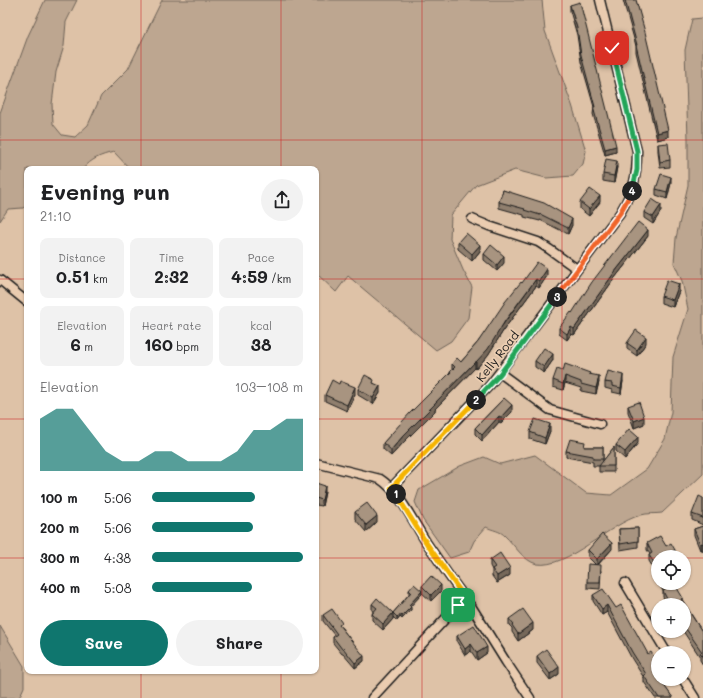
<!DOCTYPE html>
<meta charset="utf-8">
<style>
body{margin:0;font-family:Mali,sans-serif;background:#f2f2f2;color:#202124;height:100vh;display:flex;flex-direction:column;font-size:15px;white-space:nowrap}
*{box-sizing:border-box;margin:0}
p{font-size:13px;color:#757577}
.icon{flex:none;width:22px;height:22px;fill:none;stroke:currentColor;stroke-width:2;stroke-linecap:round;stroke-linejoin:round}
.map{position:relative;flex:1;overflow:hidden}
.sheet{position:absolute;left:24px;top:166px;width:295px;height:508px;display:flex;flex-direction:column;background:#fff;border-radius:8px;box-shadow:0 1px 3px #0004}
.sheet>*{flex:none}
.buttons{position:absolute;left:651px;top:550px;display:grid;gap:8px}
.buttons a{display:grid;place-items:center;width:40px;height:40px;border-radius:50%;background:#fff;box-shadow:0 1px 3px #0004;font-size:20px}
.pin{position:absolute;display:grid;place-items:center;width:34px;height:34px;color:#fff;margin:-17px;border-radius:8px;box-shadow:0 2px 6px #0006}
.km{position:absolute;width:20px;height:20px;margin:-10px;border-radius:50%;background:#222;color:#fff;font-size:11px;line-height:20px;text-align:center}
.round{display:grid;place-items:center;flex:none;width:42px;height:42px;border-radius:21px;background:#f2f2f2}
.overview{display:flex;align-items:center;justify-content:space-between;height:68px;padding:0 16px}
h1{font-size:22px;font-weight:700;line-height:30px}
.figures{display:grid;grid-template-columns:repeat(3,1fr);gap:6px;height:68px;padding:4px 16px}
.figures div{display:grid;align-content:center;border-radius:8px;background:#f2f2f2;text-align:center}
.figures b{font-size:17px;font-weight:700}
.figures small{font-size:11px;font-weight:400}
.figures p{font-size:11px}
.chart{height:112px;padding:8px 16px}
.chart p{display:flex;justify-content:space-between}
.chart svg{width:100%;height:72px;margin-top:4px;fill:#0f766e;opacity:.7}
.primary-button{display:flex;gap:8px;margin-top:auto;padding:8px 16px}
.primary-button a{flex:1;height:46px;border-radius:24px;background:#0f766e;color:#fff;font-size:16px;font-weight:700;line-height:46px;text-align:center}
.primary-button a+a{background:#f2f2f2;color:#202124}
ul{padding:0 16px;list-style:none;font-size:13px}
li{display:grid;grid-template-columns:64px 48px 1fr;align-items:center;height:30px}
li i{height:10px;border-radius:5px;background:#0f766e}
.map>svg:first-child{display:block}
.green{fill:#bda690;stroke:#6c6156}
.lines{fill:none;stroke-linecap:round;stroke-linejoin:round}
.minor-casing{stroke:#1c1c1c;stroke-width:11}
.minor{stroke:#eaccb0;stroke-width:8}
.wall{fill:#907f6e;stroke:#1c1c1c}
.shaded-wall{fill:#76685a;stroke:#1c1c1c}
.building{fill:#a89480;stroke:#1c1c1c}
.split-1-casing{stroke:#fff;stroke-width:8}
.split-2-casing{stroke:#fff;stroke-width:8}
.split-3-casing{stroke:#fff;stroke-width:8}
.split-4-casing{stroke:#fff;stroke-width:8}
.split-5-casing{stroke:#fff;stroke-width:8}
.split-1{stroke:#f5b400;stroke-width:5}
.split-2{stroke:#f5b400;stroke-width:5}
.split-3{stroke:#22a559;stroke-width:5}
.split-4{stroke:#f0652b;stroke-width:5}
.split-5{stroke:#22a559;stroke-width:5}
.grid{fill:none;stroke:#cd2727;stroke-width:1;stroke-opacity:0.55}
.labels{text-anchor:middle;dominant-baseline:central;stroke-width:3.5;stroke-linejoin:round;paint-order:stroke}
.street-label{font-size:12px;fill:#1c1c1c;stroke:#eaccb0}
</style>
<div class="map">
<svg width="703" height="698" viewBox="0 0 703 698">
<rect width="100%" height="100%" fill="#dec2a7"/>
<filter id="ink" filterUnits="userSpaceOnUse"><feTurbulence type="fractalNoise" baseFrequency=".025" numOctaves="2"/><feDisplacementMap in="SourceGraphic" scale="8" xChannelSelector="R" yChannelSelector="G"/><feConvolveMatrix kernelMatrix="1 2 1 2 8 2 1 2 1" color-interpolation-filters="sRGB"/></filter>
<g filter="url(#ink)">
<path class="green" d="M45,0H77L66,22L64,46L56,72L52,104L53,124L62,135L75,137L88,125L101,96L128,69L162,0H542L545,31L572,105L586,151L583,164L573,176L546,178L515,170L476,185L451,215L450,239L463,270L472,287L468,318L451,341L436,350L348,276L336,292L316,273V169H130L114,152C101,155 91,159 83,169H27V205L23,208L8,209L0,221V113L28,36Z
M703,18V474L662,513C656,514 647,513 641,515C610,523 567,569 537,564C523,561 514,544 505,536C501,531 492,530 486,527L474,541L469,552L450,558L423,520L415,502L419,490L460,466L484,457L500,464L535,455L586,493L611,495L647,469L665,439L671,412L673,357L688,309L682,281L674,263L676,238L688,185V139L685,50L692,19Z
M0,626L24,666V687L19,698H0Z"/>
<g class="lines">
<defs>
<path id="minor" d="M472,219L489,226L538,242L549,249L577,269
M0,280L27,302
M500,373L550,410L600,424
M316,463L380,479C399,491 414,523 426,542C437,558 448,575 460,591L461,598L458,605L372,698
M391,488L490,385L620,213C634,189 637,178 637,151L600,0
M625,583L667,653
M461,598L471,606L506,662L530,698
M683,679L695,698"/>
</defs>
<use href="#minor" class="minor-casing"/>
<use href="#minor" class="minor"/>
</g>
<path class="wall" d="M623,0H636L668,137L657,140L636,52V46Z
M570,5L616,152L605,155L593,114L594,107L581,62L577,35L570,11Z
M658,144L670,160V167L660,168L658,151Z
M617,167L614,183L603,181V174Z
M671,183L667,199L656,195V189Z
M503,190L572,225L568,234L540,220V221L524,217V215L499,208V202Z
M580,202H600L589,216L580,209Z
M661,211L653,224L644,218V212Z
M648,236L614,279L574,335L571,334L567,340L559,334V328L572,313Z
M458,242L480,251L472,261L458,249Z
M484,254L504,263L497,271L484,260Z
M547,276L539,288L536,286L505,328L488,355L476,369L475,368L435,409V411L403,443L391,456L383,449V443L450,373V372L452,370V364L461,362L478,342L522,283Z
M679,291L673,307L661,303V296Z
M627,343H646L637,356L627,349Z
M553,360L544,373L535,367V361Z
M563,371L590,374L599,382L596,394L581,391V388L565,383L563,390L553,387V380Z
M623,381L621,394L612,392V390L605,388V382Z
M374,383L380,393L373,404L358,395V389Z
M355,394L347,411L325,401V395Z
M504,398L512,412L501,423L499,422L482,441L475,434V428Z
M628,406L644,424L634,428L628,412Z
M550,431L545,444L530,439V432Z
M638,443L625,459L616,451V445Z
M585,447H603V461L614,447V472H599V466H593V462L566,457V451Z
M316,478V483L325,492L322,506L316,505Z
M703,498V525L692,520V514Z
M355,512L377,522L366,532L355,519Z
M703,526V551L702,549L700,550L694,535V529Z
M638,528V547L620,550L619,529Z
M647,543L666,546L675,556L674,557H658V583V576L649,561V555L650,554L647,550Z
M612,549L598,565L601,571L600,589L587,588V582L596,565L588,557V550Z
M490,560L510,575L497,583L492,576V570L490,566Z
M658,583H674L683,601L703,633V665L700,660V657L683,631H684V605H669V604L667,605L663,597V591Z
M422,586L441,591L431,601L422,593V594L410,606L411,610L402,619L400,617L397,621L393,617V619L383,630L372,620V614L373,612L372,610V604L393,613L409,594V590L422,591Z
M593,595L616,608L656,666L655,667L662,679V682L663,684L673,698H655L644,682V678L632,659L607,612L602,615L593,601Z
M323,615L342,628L364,661L355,668L343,654H342L333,643V637L335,636L323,621Z
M509,619L533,630L518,641L512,632V628L509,625Z
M457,636L487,653L477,660L471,651L465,655L457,642Z
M537,656L559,674L550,680L537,663Z"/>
<path class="shaded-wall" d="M668,130V137L657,140V133Z
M616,146V152L605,155V149Z
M617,161V167L614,183V176Z
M671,177V183L667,199V192Z
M600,196V202L589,216V209Z
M661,205V211L653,224V217Z
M572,219V225L568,234V228Z
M648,230V236L614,279L574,335V329L614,273Z
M480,245V251L472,261V254Z
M504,256V263L497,271V265Z
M547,269V276L539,288V281Z
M536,279V286L505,328L488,355L476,369V362Z
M679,284V291L673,307V300Z
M571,327V334L567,340V334Z
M646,337V343L637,356V350Z
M553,354V360L544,373V367Z
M475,362V368L435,409V411L403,443L391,456V450L403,436Z
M623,375V381L621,394V388Z
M565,376V383L563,390V384Z
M599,376V382L596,394V388Z
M380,386V393L373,404V398Z
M355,387V394L347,411V405Z
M512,405V412L501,423V417Z
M499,416V422L482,441V435Z
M644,417V424L634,428V421Z
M550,424V431L545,444V438Z
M638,437V443L625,459V452Z
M325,486V492L322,506V500Z
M377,516V522L366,532V525Z
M612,543V549L597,565V559Z
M702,543V549L700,550V544Z
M675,550V556L674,557H663Z
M510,568V575L497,583V576Z
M441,585V591L431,601V595Z
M422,591V594L409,608V605Z
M669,598V604L667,605V599Z
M607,605V612L602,615V609Z
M411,607V610L402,619V616Z
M393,613V619L383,630V624Z
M400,614V617L397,621V617Z
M533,623V630L518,641V634Z
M471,644V651L465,655V649Z
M487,647V653L477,660V653Z
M364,656V661L355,668V663Z
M656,660V666L652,669V662Z
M559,667V674L550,680V674Z"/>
<path class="building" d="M625,0H636L645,32L668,130L657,133L636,45H637Z
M580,2L616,146L605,149L593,107H595L581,55L577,28L570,5Z
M668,143L670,160L660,162L658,144Z
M606,159L617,161L614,176L603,174Z
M661,174L671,177L667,192L656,189Z
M590,189L600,196L589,209L580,202Z
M503,190L544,203L572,219L568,228L540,214V215L524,210L525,209L499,202Z
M652,199L661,205L653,217L644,212Z
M638,222L648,230L614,273L574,329L571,327L567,334L559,328L571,312L572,313L592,282Z
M466,233L480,245L472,254L458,242Z
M491,245L504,256L497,265L484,254Z
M537,262L547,269L539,281L536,279L505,321L488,349L476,362H475L434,404H435L403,436L391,450L383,443L410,413L451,372H450L455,367L452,364L457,358L461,362L478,342L505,302L521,282L522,283Z
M667,280L679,284L673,300L661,296Z
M636,330L646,337L637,350L627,343Z
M544,348L553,354L544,367L535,361Z
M565,364L590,373L589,374L599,376L596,388L581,384V382L565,376L563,384L553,380L557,369L563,371Z
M608,371L623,375L621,388L612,386V383L605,382Z
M365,375L374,380L373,383L380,386L373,398L358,389Z
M332,380L339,384L340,381L355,387L347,405L325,395Z
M504,398L512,405L501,417L499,416L482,435L475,428Z
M639,402L644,417L634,421L628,406Z
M535,419L550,424L545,438L530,432Z
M629,429L638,437L625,452L616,445Z
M570,439L585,442L584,447H603V459H593V456L566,451Z
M614,447V466H599Z
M316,483L325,486L322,500L316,498Z
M699,496L703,498V518L692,514Z
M367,503L377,516L366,525L355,512Z
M703,526V544L702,543L700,544L694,529Z
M638,528V541L620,544L619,529Z
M602,534L612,543L597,559L588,550Z
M660,536L666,546L671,543L675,550L663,557H658V569L649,555L652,553L647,543Z
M500,553L510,568L497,576L492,569L495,567L490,560Z
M588,564L601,565L600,582H587Z
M431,576L441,585L431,595L422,586Z
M662,583H674L683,598L681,599L703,633V658L700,653L702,652L684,626V605H673L669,598L667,599L663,591L666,589Z
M414,584L422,591L409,605L411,607L402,616L400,614L397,617L393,613L411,592L409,590Z
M603,589L616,608L621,605L648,654L651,652L656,660L652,662L658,672V679H661L663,684L673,698H659L644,676L646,674L632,652L607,605L602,609L593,595Z
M377,598L393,613L383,624L372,614L377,608L372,604Z
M332,609L342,623L339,625L364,656L355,663L343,648L342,649L333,637L337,634L323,615Z
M523,609L533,623L518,634L512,625L513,624L509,619Z
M474,625L487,647L477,653L471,644L465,649L457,636Z
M546,649L559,667L550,674L537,656Z"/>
</g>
<g class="lines" filter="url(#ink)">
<defs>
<path id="split-1" d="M396,494L427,544L460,591L461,598L458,605"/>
<path id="split-2" d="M396,494L391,488L476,400"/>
<path id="split-3" d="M476,400L500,374L557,297"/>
<path id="split-4" d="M557,297L620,213L632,191"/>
<path id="split-5" d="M612,48L637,151V170L632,191"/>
</defs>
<use href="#split-1" class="split-1-casing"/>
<use href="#split-2" class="split-2-casing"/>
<use href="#split-3" class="split-3-casing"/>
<use href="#split-4" class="split-4-casing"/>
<use href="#split-5" class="split-5-casing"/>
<use href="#split-1" class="split-1"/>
<use href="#split-2" class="split-2"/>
<use href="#split-3" class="split-3"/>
<use href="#split-4" class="split-4"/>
<use href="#split-5" class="split-5"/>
</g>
<path class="grid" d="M141,0V169M281,0V169M422,0V698M562,0V698M0,140H703M0,279H27M316,279H703M0,419H27M316,419H703M0,558H27M316,558H658M684,558H703M141,671V698M281,671V698"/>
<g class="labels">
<g class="street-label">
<text transform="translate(497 356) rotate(-52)">Kelly Road</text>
</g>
</g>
</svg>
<div class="buttons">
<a><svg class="icon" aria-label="locate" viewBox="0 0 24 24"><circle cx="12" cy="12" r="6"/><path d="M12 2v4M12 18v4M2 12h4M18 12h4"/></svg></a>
<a>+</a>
<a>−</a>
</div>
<div class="pin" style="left:458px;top:605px;background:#1e9e55"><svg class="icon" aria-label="arrive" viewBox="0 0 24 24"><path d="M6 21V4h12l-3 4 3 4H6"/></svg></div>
<div class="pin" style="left:612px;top:48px;background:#d93025"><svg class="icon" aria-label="check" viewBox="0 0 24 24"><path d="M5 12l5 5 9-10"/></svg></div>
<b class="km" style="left:396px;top:494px">1</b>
<b class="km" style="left:476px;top:400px">2</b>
<b class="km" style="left:557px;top:297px">3</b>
<b class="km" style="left:632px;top:191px">4</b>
<section class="sheet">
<div class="overview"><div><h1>Evening run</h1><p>21:10</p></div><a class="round"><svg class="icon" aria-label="share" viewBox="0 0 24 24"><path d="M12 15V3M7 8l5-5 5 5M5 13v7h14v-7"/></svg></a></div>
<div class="figures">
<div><p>Distance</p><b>0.51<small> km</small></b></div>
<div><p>Time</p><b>2:32</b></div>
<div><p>Pace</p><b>4:59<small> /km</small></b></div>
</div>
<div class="figures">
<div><p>Elevation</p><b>6<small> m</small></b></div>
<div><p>Heart rate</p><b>160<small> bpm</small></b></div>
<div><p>kcal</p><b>38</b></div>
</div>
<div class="chart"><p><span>Elevation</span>103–108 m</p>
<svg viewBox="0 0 160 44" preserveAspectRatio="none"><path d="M0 44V12L10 6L20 6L30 19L40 32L50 38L60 38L70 32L80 32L90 38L100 38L110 38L120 32L130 19L140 19L150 12L160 12V44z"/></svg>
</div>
<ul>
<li><b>100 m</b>5:06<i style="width:68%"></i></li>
<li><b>200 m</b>5:06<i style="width:67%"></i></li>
<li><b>300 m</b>4:38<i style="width:100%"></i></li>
<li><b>400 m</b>5:08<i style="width:66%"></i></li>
</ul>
<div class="primary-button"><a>Save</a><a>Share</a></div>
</section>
</div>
